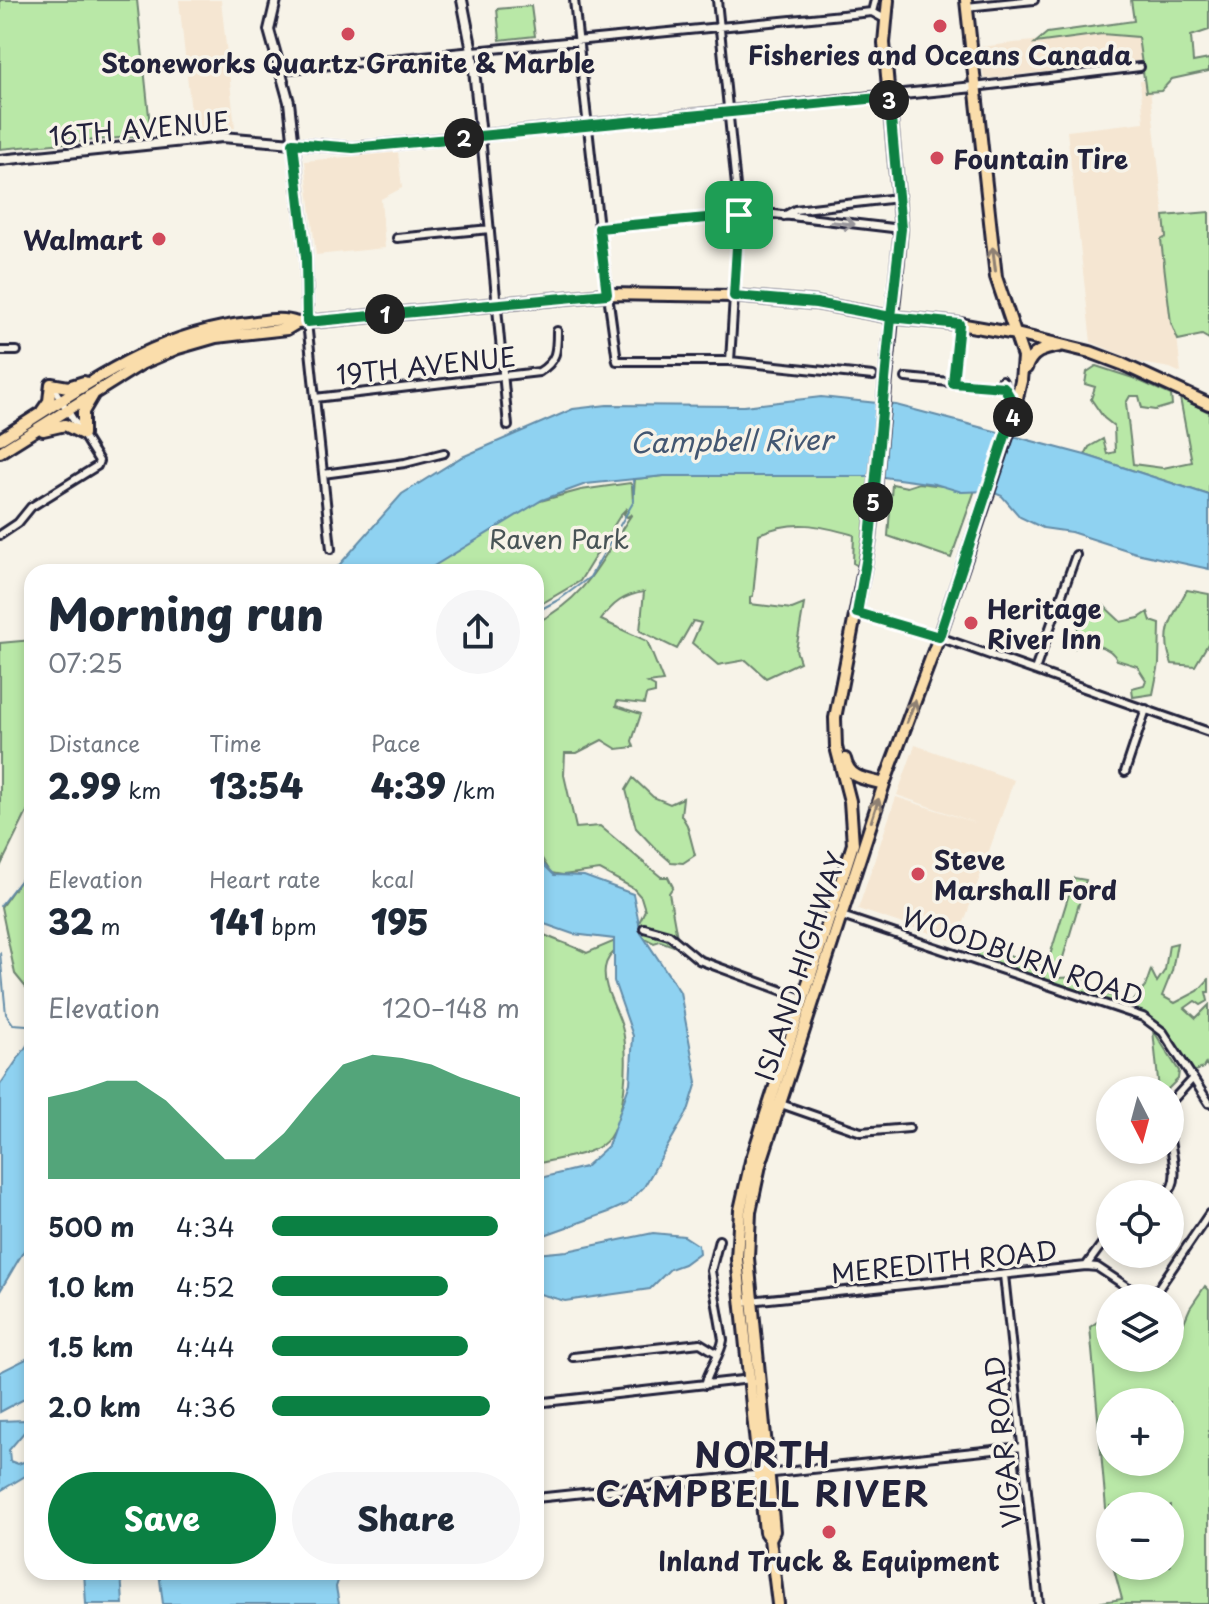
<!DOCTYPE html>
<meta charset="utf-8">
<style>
body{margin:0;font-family:"Playpen Sans",sans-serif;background:#f6f6f7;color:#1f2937;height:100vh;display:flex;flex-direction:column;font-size:30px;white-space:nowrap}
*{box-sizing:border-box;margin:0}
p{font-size:26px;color:#747a83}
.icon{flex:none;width:44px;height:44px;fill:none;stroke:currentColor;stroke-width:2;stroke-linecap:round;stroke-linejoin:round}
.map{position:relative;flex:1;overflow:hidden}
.drawer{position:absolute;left:24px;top:564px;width:520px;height:1016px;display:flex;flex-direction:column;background:#fff;border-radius:24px;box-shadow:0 4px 12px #0003}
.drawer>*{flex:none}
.needle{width:52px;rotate:174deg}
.buttons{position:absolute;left:1096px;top:1076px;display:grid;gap:16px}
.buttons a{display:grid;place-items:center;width:88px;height:88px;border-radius:50%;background:#fff;box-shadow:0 4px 12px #0003;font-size:40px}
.pin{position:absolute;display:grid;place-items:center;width:68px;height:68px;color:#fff;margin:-34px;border-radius:16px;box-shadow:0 4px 12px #0006}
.km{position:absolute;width:40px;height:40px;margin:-20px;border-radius:50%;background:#222;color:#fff;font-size:22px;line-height:40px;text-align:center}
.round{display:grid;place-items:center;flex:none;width:84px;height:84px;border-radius:42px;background:#f6f6f7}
.summary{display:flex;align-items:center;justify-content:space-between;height:136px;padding:0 24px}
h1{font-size:44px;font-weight:800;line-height:60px}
.stats{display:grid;grid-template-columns:repeat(3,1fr);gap:12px;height:136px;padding:8px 24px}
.stats div{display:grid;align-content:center}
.stats b{font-size:34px;font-weight:800}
.stats small{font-size:22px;font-weight:400}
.stats p{font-size:22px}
.chart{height:224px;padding:16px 24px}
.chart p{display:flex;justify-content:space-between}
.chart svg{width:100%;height:144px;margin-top:8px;fill:#0b8043;opacity:.7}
.cta{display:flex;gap:16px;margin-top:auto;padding:16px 24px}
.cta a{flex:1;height:92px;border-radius:48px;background:#0b8043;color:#fff;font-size:32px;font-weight:800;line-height:92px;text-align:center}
.cta a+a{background:#f6f6f7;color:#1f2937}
ul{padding:0 24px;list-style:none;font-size:26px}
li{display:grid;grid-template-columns:128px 96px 1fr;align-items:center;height:60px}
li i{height:20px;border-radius:10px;background:#0b8043}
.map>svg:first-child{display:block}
.built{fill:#f5e6d2}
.green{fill:#b9e8a7;stroke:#6e8571;stroke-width:2;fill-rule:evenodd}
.water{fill:#8fd2f1;stroke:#638ca8;stroke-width:2}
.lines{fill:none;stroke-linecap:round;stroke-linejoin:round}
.stream{stroke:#638ca8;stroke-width:2}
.minor-casing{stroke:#22223b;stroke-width:12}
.tertiary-casing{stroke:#22223b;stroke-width:14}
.primary-casing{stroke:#22223b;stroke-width:16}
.minor{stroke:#f7f3e8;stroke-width:6}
.tertiary{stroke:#f7f3e8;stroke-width:8}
.primary{stroke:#faddab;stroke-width:10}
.oneway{stroke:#97959a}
.oneway2{stroke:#8e8073}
.route-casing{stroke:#fff;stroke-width:16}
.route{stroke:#0b8043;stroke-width:10}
.poi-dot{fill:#d1495b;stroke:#f7f3e8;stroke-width:3}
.labels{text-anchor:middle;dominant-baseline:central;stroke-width:7;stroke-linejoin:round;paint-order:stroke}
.poi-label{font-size:26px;font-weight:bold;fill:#22223b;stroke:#f7f3e8}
.street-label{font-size:26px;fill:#22223b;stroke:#f7f3e8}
.park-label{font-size:26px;fill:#485456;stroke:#f7f3e8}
.water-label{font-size:28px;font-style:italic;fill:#435772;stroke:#f7f3e8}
.district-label{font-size:34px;font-weight:bold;letter-spacing:2px;fill:#22223b;stroke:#f7f3e8}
</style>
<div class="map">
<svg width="1209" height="1604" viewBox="0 0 1209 1604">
<rect width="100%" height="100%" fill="#f7f3e8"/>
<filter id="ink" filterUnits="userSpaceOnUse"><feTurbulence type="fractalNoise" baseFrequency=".0125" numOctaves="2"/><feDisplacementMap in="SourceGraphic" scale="16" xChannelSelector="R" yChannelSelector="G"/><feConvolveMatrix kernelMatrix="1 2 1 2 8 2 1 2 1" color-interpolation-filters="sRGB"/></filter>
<g filter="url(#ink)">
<path class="built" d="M179,0H221L235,128L193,131Z
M1136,29L1145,60L984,79L980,47Z
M1149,80L1181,373L1170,368L1141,363L1091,342L1067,131L1144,122L1140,81Z
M398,152L402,188L381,199L385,248L316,255L305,161Z
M915,745L1014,780L957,942L858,909L896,797L979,824L897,795Z"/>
<path class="green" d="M0,0H137L151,135L0,149Z
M1131,0H1209V30L1191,36L1193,62L1209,59V71L1172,79L1161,91L1146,92L1138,37L1102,34L1035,43L1047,33L1134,21Z
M531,6L535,36L500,40L497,9Z
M1209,212V339L1202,335L1178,340L1171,323L1161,240L1166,237L1164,216Z
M1096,366L1133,378L1171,395L1172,405L1155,410L1142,408L1139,396H1130L1126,403L1133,464L1163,468L1192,462L1180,398L1209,412V495L1085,455L1089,447L1103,439L1107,454L1115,452L1114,426L1104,418L1091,399L1095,387L1085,384L1087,372Z
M853,475L870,476L860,567L853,563L854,535C819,525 793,519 759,534L753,596L750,597V604L792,609L804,604L796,650L800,662L766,678L746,660L718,665L692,643L701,623L693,621L677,649L640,631L644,592C624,595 613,603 601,620L647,641L663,681L648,683L655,687V693L646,695L644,704L617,701L616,706L641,714L632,741L634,747L617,749L602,740L577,753H565L564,775L576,828L600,826L661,877H668L673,887L669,893L679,948L660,941L654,943L642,937L637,927L645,910L641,897L633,888L600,870L563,875L551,873L536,849V623C590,595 600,560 632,514L627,517L624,514L627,508L621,514L580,581L536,607V572H418L533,503L581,490L630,483L632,486L633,502L635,479L664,476Z
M919,483L975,490L951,558L888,536L892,484L907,487Z
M1187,590L1209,594V642L1195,666L1172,664C1160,633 1172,617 1187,590Z
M1103,605L1121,622L1139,618L1148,612L1151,621L1160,624L1159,664L1153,694L1133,697L1132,688L1144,685L1146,680L1137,666L1117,660C1110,645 1089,642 1075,648L1079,620L1089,607Z
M32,640V802L0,867V643Z
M633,778L653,797L670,804L683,798L681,815L687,825L695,855L683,863L671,862L654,847L636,828L626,790Z
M32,811V995L15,974L1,907L29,868Z
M1074,878L1086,880L1057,978L1082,977L1088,982V988L1132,1003L1145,987L1151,970L1157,982L1165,970L1169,945L1177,943L1172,971L1162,996L1175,1003L1198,991L1209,979V992H1206L1208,1001L1201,1005L1195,1001L1185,1008L1196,1018L1209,1005V1069L1206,1063L1203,1068L1193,1072L1162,1026L1149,1018L976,956L984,941L993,942C1003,959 1029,959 1047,965Z
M536,931C553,940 570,944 587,953L615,941L618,948C612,954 606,959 605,968C602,988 617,1008 622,1027C630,1054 626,1128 602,1145C587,1156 554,1159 536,1164Z
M1153,1030L1179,1071L1178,1079L1167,1090H1159Z
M1205,1286L1209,1290V1604H1089L1122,1599L1113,1566H1170V1506H1110V1554L1090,1327L1110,1313V1358H1170V1330L1181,1329L1190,1308ZM1110,1402H1170V1462H1110Z"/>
<path class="water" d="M821,397L896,405L1085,455L1209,495V569L1136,553L1071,532L1043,528L1020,517L1002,496L990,491L962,492L935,484L876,476H664L586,484L542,500L424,572H333L402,494L460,458L573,409L607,405L744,406Z
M536,857L554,875L584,876L633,894L641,933L680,992L697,1082L688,1111L644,1187L627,1204L609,1212L536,1238V1179L585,1167L608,1146L630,1083L633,1036L614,981V939L573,934L536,921Z
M32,1038V1237L0,1291V1085Z
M653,1233L684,1236L698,1245L699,1253L684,1264L670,1269L650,1289L565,1301L536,1293V1254L567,1251Z
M32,1356V1395L0,1412V1372Z
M25,1420L26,1430L9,1450L10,1461L18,1464L32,1459V1472L0,1491V1421Z
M84,1572H121L123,1604H86Z
M159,1572H341L336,1587L339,1604H163Z"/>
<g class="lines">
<path class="stream" d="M536,612L560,599L590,577L634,501L633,479
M0,906L25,874L32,860
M0,953L6,1014L13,1024L27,1025L32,1033"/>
<defs>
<path id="minor" d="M574,0L599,228L617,361H730L873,376
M717,0L739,215L730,361
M966,7L1034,0
M872,12L875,0
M280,70L872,12L885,19
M974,87L1140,67
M481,136L508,426
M784,216L795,210L898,198
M599,228L739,215L774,214L901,229
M397,238L490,229
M307,322L331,549
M0,351H17
M906,378L1004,387
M1002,380L1015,405
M953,383L959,324
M315,398L539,372C557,361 557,351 557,331
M323,474L405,463L444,453
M0,535L18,523L31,507L97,466L99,461L51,384
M857,613L939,637L1209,732
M1035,670L1076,555
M1125,772L1146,709
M839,915L1143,1017L1163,1032L1209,1103
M644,928L669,935L699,960L805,999
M778,1103L861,1132L909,1128
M1170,1103L1193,1078
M1166,1194C1181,1183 1172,1156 1170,1140
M1086,1266L1110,1233
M1004,1275L1039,1604
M1152,1298L1209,1214
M740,1302L1086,1266L1097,1267L1144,1298
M573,1357L700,1343L718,1354
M705,1385C709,1369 721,1354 723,1340L711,1271L719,1240
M536,1403L751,1379
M536,1498L1022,1447"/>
<path id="tertiary" d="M276,0L269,30L289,102L306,257L307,322
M462,0L472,51L481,136
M0,160L222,137L353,148L974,87"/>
<path id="primary" d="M1026,368C1032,351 1043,349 1060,346
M42,411L49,401L51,384L68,387L84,382
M43,430L65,425L83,434
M83,434V412L93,395
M0,439C81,389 152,333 249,323C266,321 281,317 297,323L607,294L734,296L816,303L891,317L959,324L1016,334L1090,352L1122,364L1209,404
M0,452L141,364L178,348L216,337L287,329L297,323
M845,759C849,779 866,779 884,784
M770,1539L765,1532L737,1259L740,1210L751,1161L853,844L850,801L836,747L835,718L870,539L901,229L884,43L888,0
M778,1604L770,1539L774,1531L748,1258L750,1212L760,1165L884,784L939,637L1009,431L1021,381L1023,357L996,277L966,0"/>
</defs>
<use href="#minor" class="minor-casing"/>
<use href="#tertiary" class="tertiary-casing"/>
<use href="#primary" class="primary-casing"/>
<use href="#minor" class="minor"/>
<use href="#tertiary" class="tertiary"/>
<use href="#primary" class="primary"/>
</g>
<defs><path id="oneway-shaft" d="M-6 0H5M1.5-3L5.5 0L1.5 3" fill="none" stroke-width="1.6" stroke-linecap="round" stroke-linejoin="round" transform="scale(2)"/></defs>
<use class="oneway" href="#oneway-shaft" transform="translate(843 223) rotate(6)"/>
<g class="oneway2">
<use href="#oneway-shaft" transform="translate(994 259) rotate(-97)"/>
<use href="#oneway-shaft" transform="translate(911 711) rotate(-69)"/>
<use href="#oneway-shaft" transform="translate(875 810) rotate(-72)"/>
</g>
</g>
<g class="lines" filter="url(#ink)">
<defs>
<path id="route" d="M739,215L599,228L607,294L307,322L306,257L293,143L353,148L889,97L901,229L891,317L959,324L953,383L1004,387L1015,406L939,637L857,613L870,539L891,317L816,303L734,296L739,215"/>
</defs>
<use href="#route" class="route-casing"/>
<use href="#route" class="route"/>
</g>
<g class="poi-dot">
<circle cx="940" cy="26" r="8"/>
<circle cx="348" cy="34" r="8"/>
<circle cx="937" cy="158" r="8"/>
<circle cx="159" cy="239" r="8"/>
<circle cx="971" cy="623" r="8"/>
<circle cx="918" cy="874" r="8"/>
<circle cx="829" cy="1532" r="8"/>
</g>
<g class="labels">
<g class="poi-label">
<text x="940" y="54">Fisheries and Oceans Canada</text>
<text x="348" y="62">Stoneworks Quartz Granite &amp; Marble</text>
<text x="953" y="158" text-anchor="start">Fountain Tire</text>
<text x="143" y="239" text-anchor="end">Walmart</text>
<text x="987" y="608" text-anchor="start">Heritage<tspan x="987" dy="30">River Inn</tspan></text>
<text x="934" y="859" text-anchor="start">Steve<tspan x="934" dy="30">Marshall Ford</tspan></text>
<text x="829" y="1560">Inland Truck &amp; Equipment</text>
</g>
<g class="street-label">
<text transform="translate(139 128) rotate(-5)">16TH AVENUE</text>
<text transform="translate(426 365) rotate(-6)">19TH AVENUE</text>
<text transform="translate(1023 956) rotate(19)">WOODBURN ROAD</text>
<text transform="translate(800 966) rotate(-72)">ISLAND HIGHWAY</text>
<text transform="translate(944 1261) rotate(-6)">MEREDITH ROAD</text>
<text transform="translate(1002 1442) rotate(-96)">VIGAR ROAD</text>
</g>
<g class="park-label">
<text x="559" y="538">Raven Park</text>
</g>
<g class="water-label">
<text transform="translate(731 440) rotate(-1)">Campbell River</text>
</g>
<g class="district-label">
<text x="763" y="1454">NORTH<tspan x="763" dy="39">CAMPBELL RIVER</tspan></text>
</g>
</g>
</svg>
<div class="buttons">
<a><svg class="needle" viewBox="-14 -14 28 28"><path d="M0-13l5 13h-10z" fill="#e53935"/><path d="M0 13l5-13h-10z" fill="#747a83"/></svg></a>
<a><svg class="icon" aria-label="locate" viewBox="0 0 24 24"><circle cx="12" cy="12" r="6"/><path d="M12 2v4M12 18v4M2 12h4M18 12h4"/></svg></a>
<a><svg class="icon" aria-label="layers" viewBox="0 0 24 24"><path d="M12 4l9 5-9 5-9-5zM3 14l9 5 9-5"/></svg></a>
<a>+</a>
<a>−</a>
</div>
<div class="pin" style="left:739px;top:215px;background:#1e9e55"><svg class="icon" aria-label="arrive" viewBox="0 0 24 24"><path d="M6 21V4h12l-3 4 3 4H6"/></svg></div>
<b class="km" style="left:385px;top:314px">1</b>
<b class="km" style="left:464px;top:138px">2</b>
<b class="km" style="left:889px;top:100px">3</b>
<b class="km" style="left:1013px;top:417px">4</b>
<b class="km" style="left:873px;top:502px">5</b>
<section class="drawer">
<div class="summary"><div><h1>Morning run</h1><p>07:25</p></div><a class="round"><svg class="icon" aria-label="share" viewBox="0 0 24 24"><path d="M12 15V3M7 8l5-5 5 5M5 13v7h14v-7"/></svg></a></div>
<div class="stats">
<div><p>Distance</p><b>2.99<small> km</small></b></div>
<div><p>Time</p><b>13:54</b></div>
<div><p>Pace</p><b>4:39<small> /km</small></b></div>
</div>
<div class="stats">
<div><p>Elevation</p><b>32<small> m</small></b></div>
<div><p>Heart rate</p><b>141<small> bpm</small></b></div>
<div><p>kcal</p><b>195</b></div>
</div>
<div class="chart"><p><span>Elevation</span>120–148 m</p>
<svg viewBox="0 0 160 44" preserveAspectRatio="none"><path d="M0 44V19L10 17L20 14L30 14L40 20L50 29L60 38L70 38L80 30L90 19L100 9L110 6L120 7L130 9L140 13L150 16L160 19V44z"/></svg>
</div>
<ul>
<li><b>500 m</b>4:34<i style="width:91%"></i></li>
<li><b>1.0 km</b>4:52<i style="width:71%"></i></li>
<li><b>1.5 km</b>4:44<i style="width:79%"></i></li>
<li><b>2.0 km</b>4:36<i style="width:88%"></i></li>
</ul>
<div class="cta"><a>Save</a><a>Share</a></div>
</section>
</div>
